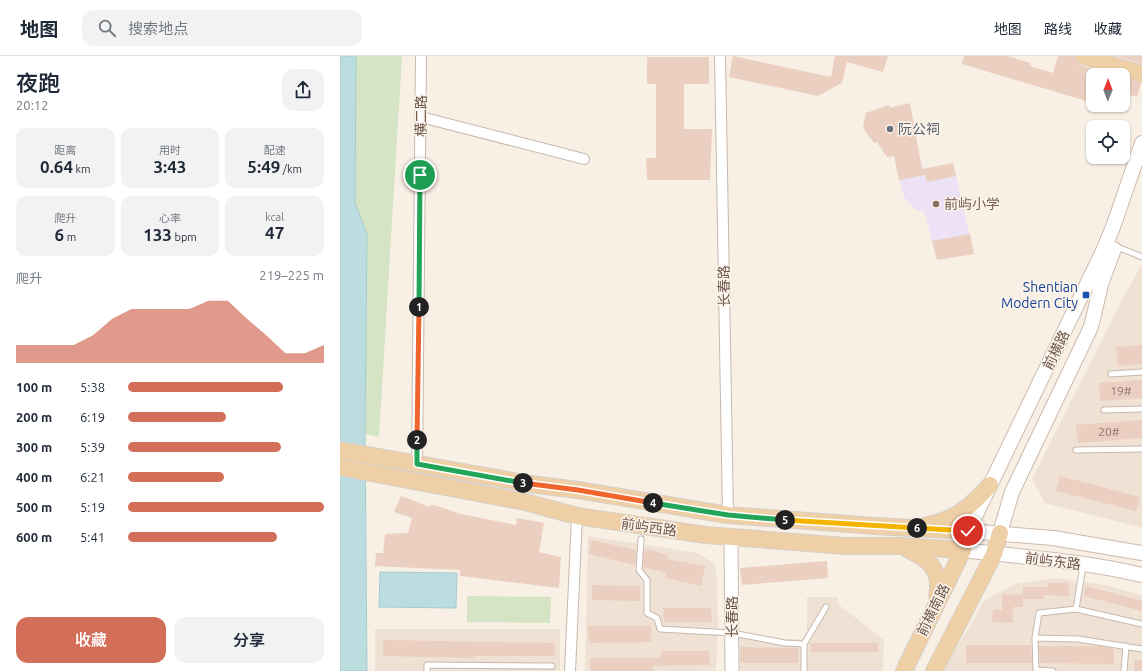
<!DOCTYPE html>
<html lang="zh">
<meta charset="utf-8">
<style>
body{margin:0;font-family:Ubuntu,"Noto Sans SC",sans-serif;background:#f2f2f3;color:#1f2937;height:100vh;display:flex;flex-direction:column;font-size:15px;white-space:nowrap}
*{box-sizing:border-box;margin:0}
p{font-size:13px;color:#747a83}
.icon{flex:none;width:22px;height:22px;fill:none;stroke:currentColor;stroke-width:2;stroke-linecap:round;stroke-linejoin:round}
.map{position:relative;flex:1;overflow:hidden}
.drawer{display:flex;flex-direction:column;background:#fff;width:340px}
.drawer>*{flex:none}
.needle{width:26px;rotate:1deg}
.tools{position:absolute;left:746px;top:12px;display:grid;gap:8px}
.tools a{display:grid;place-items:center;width:44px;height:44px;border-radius:8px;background:#fff;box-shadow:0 1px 3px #0004;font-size:20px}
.pin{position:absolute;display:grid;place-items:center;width:34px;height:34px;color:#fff;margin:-17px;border:2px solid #fff;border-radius:50%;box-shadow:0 1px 4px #0007}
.km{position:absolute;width:20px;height:20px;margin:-10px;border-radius:50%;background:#222;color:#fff;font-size:11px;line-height:20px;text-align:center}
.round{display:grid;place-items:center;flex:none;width:42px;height:42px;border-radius:12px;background:#f2f2f3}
.headline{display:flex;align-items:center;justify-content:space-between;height:68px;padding:0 16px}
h1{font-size:22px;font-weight:600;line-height:30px}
.stats{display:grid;grid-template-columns:repeat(3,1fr);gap:6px;height:68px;padding:4px 16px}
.stats div{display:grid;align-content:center;border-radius:10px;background:#f2f2f3;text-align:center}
.stats b{font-size:17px;font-weight:600}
.stats small{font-size:11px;font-weight:400}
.stats p{font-size:11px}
.chart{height:112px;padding:8px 16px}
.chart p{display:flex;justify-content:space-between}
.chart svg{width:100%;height:72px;margin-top:4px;fill:#d36e59;opacity:.7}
.cta{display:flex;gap:8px;margin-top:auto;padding:8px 16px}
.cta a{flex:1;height:46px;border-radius:12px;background:#d36e59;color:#fff;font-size:16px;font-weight:600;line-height:46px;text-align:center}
.cta a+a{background:#f2f2f3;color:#1f2937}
ul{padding:0 16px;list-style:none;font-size:13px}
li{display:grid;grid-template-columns:64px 48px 1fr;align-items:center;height:30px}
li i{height:10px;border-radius:5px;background:#d36e59}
header{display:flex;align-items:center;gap:24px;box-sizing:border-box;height:56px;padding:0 20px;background:#fff;border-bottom:1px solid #e0e1e3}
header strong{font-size:19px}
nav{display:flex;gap:22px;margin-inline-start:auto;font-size:14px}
.search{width:280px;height:36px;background:#f2f2f3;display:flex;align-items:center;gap:10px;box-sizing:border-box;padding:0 14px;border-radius:12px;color:#747a83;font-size:15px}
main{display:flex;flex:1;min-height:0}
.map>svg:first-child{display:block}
.residential{fill:#efe1d4}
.education{fill:#ede2f5}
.green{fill:#d4e4c5}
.water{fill:#bcdde0;stroke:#a4ccd0}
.building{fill:#ebcfc0}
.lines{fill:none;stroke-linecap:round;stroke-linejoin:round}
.service-casing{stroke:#c8b8ad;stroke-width:7}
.minor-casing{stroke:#c8b8ad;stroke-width:12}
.tertiary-casing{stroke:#c8b8ad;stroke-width:15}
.secondary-casing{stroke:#cdb9ae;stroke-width:16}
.primary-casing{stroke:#d6d0cd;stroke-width:18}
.service{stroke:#fff;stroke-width:5}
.minor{stroke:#fff;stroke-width:10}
.tertiary{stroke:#fff;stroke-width:13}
.secondary{stroke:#fff;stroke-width:14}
.primary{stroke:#efcfa5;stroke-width:16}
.split-1-casing{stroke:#fff;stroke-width:8}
.split-2-casing{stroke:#fff;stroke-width:8}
.split-3-casing{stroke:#fff;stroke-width:8}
.split-4-casing{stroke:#fff;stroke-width:8}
.split-5-casing{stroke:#fff;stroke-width:8}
.split-6-casing{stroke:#fff;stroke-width:8}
.split-7-casing{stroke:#fff;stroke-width:8}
.split-1{stroke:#22a559;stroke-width:5}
.split-2{stroke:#f0652b;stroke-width:5}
.split-3{stroke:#22a559;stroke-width:5}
.split-4{stroke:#f0652b;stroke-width:5}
.split-5{stroke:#22a559;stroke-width:5}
.split-6{stroke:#f5b400;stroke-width:5}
.split-7{stroke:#f5b400;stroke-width:5}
.worship-dot{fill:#6b7280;stroke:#fcf4ea;stroke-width:1.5}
.education-dot{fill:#8d6e63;stroke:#fcf4ea;stroke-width:1.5}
.transit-dot{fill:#1a4fb4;stroke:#fcf4ea;stroke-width:1.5}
.labels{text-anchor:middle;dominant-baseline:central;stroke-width:3;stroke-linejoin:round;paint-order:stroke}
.number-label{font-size:12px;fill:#8d756a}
.street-label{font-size:14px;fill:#6e574e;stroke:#fcf4ea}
.worship-label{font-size:14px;fill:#5b616d;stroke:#fcf4ea;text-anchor:start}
.education-label{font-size:14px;fill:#785e54;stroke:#fcf4ea;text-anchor:start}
.transit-label{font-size:14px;fill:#164399;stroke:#fcf4ea;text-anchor:end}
</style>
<header>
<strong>地图</strong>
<div class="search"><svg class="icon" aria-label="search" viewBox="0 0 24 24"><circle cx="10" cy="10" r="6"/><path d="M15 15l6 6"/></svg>搜索地点</div>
<nav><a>地图</a><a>路线</a><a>收藏</a></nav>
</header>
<main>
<section class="drawer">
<div class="headline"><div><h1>夜跑</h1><p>20:12</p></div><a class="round"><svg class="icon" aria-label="share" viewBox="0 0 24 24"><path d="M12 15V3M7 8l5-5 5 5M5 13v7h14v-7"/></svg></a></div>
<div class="stats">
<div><p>距离</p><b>0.64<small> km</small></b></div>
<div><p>用时</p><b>3:43</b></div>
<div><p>配速</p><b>5:49<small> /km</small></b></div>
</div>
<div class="stats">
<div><p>爬升</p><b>6<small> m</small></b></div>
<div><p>心率</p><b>133<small> bpm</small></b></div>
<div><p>kcal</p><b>47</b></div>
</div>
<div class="chart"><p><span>爬升</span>219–225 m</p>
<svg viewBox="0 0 160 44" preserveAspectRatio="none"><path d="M0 44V33L10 33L20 33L30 33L40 27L50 17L60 11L70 11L80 11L90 11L100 6L110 6L120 17L130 27L140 38L150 38L160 33V44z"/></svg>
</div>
<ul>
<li><b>100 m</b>5:38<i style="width:79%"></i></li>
<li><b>200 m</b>6:19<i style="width:50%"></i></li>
<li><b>300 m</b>5:39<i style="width:78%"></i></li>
<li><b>400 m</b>6:21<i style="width:49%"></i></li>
<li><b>500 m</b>5:19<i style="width:100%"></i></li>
<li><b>600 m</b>5:41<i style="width:76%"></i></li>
</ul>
<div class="cta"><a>收藏</a><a>分享</a></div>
</section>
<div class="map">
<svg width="802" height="615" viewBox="0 0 802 615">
<rect width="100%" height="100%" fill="#f9f0e5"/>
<path class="residential" d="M802,208V472L705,447L692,423L776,255Z
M248,480L357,497L375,508L377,527L378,571L376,615H245Z
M715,522L765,529L802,539V615H602L633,565L642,547L655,538L676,528Z
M467,541H498L499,549L544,584L543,615H400V583H467Z
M35,573H220V615H35Z"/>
<path class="education" d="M580,101L583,113L613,107L634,198L597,204L584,155L575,154L564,141L555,106Z"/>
<path class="green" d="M16,0H62L39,381L25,378L27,178L15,147Z
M127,540L211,541L210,567L127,566Z"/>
<path class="water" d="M0,0H16L15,147L27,178L25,378L27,615H0Z
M40,516L117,517L116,552L39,551Z"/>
<path class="building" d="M393,0L491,21L495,0H548L543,16L507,6L502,27L478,40L389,21Z
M624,0H667L691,7L690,10L713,17L718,0H734L736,6L740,9L773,19H753V47L622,8Z
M776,0H802V8Z
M307,1H369V28H344V73H372L370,124H307L306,102H316V28H307Z
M783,22L801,27L797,41L783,37Z
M570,47L582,113L613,107L616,120L587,126L585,119L559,124L554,100L547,101L537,86L534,87L526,76L523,70L526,57L549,49L550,52Z
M630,178L634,198L597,204L592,185Z
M802,289V308L778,310L776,291Z
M802,324V342L760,345L759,327Z
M802,364V382L738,387L736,369Z
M720,420L800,441L796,455L716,435Z
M61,440L90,451L91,448L121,458L176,469L177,462L204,467L199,496L221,501L219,532L120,520V514L35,510L36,497H43L45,478L68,477L72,462L54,456Z
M252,484L296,494L295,509L248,498Z
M306,493L328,499L327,503L365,510L361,530L325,522L327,517L303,511L304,496Z
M487,505L488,522L402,529L400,512Z
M708,527H729V540L704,539V543H683V531H708Z
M252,529L300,530V545L252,544Z
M746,530L802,545V555L744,540Z
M662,538L683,539V551H673V567L652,566L653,554H662Z
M323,552H371L372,566H324Z
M248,570H311V586L249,587Z
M43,584L215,587V600H134V602L43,600Z
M471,587H538V596H471Z
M626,589H691L692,607H626Z
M699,590H760L774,593V608L700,607Z
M400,591L459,592L458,607H400Z
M321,595H369L370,609L313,610V615H250V602H321Z
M794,604H802V615H794Z"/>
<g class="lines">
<defs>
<path id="service" d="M775,190L802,201
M771,318L802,316
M764,354L802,353
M736,394L802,393
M301,483L299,514L307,524V557L317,562L320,573L392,577L445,587L464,588L486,551
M736,553L743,510
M802,568L736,553L699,557L695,582L738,583L802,593
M695,582L696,614L713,615
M464,588V615
M87,615V609L212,610
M784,615L786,590"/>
<path id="minor" d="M380,0L388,459
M81,61L244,103
M77,408L81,0
M230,615L237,460"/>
<path id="tertiary" d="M391,482L392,615"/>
<path id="secondary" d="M802,87L773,171L763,195L628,475L713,482L802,497
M660,477L672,436L750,273L753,263L761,228L774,193
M623,494C683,501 743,505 802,519"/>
<path id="primary" d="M743,0L802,18
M0,394L190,428L238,434L388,459L535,470L628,475L623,494L564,615
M0,411L185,446L237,460L366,479L505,490H560L623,494
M587,469C616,464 631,450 650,429
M567,493C589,503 602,514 597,540
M594,615L654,498L660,477"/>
</defs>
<use href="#service" class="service-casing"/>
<use href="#minor" class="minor-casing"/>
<use href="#tertiary" class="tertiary-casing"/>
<use href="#secondary" class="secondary-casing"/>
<use href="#primary" class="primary-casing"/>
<use href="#service" class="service"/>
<use href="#minor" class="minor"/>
<use href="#tertiary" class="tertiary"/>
<use href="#secondary" class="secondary"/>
<use href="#primary" class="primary"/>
</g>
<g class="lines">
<defs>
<path id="split-1" d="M79,251L80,119"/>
<path id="split-2" d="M77,384L79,251"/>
<path id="split-3" d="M77,384V408L183,427"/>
<path id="split-4" d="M183,427L238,434L313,447"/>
<path id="split-5" d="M313,447L388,459L445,464"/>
<path id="split-6" d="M445,464L577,472"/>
<path id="split-7" d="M577,472L628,475"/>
</defs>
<use href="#split-1" class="split-1-casing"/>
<use href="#split-2" class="split-2-casing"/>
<use href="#split-3" class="split-3-casing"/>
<use href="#split-4" class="split-4-casing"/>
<use href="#split-5" class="split-5-casing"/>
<use href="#split-6" class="split-6-casing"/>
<use href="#split-7" class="split-7-casing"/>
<use href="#split-1" class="split-1"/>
<use href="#split-2" class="split-2"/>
<use href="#split-3" class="split-3"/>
<use href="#split-4" class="split-4"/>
<use href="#split-5" class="split-5"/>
<use href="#split-6" class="split-6"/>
<use href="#split-7" class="split-7"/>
</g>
<circle class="worship-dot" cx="550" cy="73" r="4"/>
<circle class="education-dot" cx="596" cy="148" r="4"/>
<rect class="transit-dot" x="742" y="235" width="8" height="8" rx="2"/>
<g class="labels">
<g class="number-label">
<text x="781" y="334">19#</text>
<text x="769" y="375">20#</text>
</g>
<g class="street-label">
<text transform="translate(81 60) rotate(-90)">横二路</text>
<text transform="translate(384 230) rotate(-91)">长春路</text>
<text transform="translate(716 294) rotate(-64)">前横路</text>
<text transform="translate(309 471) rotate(8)">前屿西路</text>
<text transform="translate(713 505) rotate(7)">前屿东路</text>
<text transform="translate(593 554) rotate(-64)">前横南路</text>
<text transform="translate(392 561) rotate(-90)">长春路</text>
</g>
<g class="worship-label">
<text x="558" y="73">阮公祠</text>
</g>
<g class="education-label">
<text x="604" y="148">前屿小学</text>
</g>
<g class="transit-label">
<text x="738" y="231">Shentian<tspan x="738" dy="16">Modern City</tspan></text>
</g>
</g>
</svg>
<div class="tools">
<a><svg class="needle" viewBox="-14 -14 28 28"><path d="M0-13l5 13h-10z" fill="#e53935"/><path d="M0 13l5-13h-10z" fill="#747a83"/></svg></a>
<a><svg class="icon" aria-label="locate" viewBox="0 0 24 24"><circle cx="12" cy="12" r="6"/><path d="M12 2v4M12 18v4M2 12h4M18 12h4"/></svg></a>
</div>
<div class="pin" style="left:80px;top:119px;background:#1e9e55"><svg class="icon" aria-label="arrive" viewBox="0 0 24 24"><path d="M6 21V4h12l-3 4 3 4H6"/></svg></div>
<div class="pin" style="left:628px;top:475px;background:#d93025"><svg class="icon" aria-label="check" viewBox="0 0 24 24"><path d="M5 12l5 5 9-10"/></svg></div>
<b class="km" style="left:79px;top:251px">1</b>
<b class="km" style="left:77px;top:384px">2</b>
<b class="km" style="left:183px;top:427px">3</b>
<b class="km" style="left:313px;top:447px">4</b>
<b class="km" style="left:445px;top:464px">5</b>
<b class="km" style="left:577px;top:472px">6</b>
</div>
</main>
